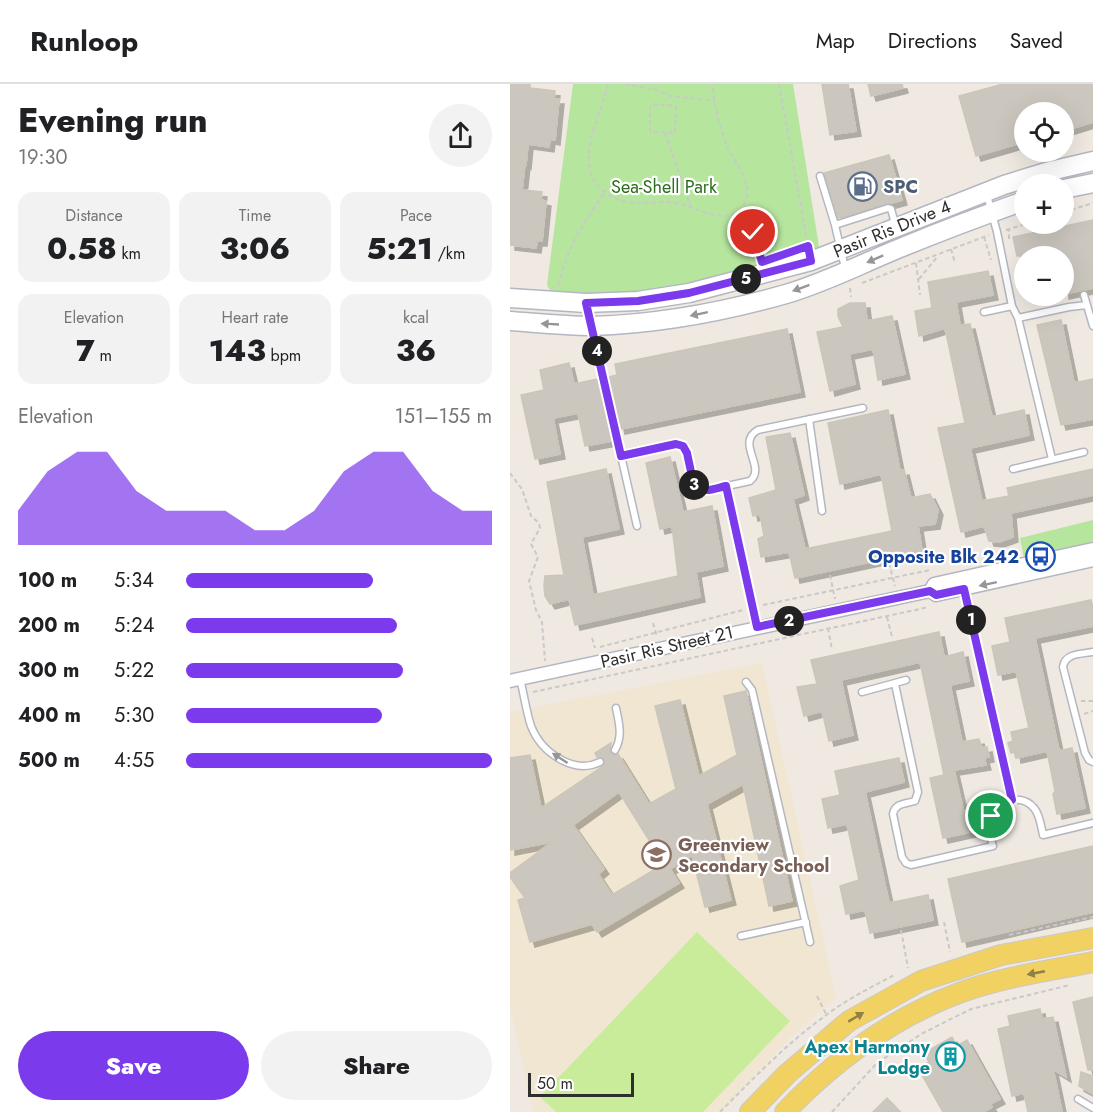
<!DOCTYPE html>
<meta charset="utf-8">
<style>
body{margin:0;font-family:Jost,sans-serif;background:#f2f2f2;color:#202124;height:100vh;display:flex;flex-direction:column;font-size:22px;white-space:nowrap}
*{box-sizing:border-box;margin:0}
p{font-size:20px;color:#757577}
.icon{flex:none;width:33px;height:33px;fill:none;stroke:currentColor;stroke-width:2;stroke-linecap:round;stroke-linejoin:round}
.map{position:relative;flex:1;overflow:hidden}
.panel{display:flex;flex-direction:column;background:#fff;width:510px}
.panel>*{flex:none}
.tools{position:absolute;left:504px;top:18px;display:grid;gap:12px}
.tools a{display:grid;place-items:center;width:60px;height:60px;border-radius:50%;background:#fff;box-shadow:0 6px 24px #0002;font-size:30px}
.scale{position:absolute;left:18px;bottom:15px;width:106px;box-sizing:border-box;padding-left:6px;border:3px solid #2e2e2e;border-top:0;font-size:16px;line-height:21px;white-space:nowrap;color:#2e2e2e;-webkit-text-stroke:4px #fff;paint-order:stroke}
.pin{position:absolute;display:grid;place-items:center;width:51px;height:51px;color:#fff;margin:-26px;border:3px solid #fff;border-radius:50%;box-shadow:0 2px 6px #0007}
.km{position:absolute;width:30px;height:30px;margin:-15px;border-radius:50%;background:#222;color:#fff;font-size:16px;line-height:30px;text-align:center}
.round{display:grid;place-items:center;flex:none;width:63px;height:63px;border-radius:32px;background:#f2f2f2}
.headline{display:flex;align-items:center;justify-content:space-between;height:102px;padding:0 18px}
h1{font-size:33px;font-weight:800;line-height:45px}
.stats{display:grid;grid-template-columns:repeat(3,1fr);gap:9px;height:102px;padding:6px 18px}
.stats div{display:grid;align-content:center;border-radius:15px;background:#f2f2f2;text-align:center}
.stats b{font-size:30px;font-weight:800}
.stats small{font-size:16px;font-weight:400}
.stats p{font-size:16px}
.chart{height:168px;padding:12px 18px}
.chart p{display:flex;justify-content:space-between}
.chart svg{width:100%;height:108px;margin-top:6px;fill:#7c3aed;opacity:.7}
.button{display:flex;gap:12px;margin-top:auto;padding:12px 18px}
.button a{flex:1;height:69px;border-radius:36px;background:#7c3aed;color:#fff;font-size:24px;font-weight:800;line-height:69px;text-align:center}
.button a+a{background:#f2f2f2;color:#202124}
ul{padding:0 18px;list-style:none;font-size:20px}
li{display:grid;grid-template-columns:96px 72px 1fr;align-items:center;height:45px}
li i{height:15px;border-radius:8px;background:#7c3aed}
header{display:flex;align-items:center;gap:36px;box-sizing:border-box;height:84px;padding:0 30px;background:#fff;border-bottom:2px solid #e0e0e0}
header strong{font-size:28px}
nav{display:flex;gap:33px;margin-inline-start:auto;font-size:21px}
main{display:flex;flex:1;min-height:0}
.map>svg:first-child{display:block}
.education{fill:#f0e6d1}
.green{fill:#b6e59e}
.pitch{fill:#c9ec9a}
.building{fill:#cbc7bf;stroke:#cbc5ba;stroke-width:1.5;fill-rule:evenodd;filter:url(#shadow)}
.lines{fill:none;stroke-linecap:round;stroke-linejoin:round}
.lane-casing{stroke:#b4b7c1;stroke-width:9}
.street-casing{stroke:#b4b7c1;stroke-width:15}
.secondary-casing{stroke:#b4b7c1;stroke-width:21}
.primary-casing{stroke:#c9c9c9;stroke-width:22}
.path{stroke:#c9c9c9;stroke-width:2;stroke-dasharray:4.5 3;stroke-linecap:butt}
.lane{stroke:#fff;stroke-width:6}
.street{stroke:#fff;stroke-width:12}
.secondary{stroke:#fff;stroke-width:18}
.primary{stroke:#f2d163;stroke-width:20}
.oneway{fill:#969696}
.oneway2{fill:#908048}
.route-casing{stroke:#fff;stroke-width:12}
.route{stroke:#7c3aed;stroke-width:8}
.labels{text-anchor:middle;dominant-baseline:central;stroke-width:4.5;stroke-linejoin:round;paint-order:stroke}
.park-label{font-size:18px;fill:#2c6e1b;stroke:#fff}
.service-label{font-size:18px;font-weight:bold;fill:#4e5e75;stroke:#fff;text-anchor:start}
.street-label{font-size:18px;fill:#2e2e2e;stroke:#fff}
.transit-label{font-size:18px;font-weight:bold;fill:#164399;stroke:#fff;text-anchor:end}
.education-label{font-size:18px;font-weight:bold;fill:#785e54;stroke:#fff;text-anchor:start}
.culture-label{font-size:18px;font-weight:bold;fill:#0d838f;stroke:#fff;text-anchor:end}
</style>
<header>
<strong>Runloop</strong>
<nav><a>Map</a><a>Directions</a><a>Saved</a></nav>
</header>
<main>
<section class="panel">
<div class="headline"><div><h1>Evening run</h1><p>19:30</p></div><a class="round"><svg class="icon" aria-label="share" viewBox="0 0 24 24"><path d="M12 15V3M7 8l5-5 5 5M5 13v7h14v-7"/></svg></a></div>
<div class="stats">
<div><p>Distance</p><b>0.58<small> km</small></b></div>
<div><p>Time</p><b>3:06</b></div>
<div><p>Pace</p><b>5:21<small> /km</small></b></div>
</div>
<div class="stats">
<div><p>Elevation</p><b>7<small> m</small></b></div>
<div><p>Heart rate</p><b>143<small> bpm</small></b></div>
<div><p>kcal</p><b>36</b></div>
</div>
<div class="chart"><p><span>Elevation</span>151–155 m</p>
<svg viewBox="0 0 160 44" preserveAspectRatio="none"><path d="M0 44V30L10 14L20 6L30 6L40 22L50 30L60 30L70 30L80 38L90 38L100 30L110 14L120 6L130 6L140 22L150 30L160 30V44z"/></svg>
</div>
<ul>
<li><b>100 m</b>5:34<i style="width:61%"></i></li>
<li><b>200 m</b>5:24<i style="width:69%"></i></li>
<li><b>300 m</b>5:22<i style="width:71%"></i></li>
<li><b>400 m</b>5:30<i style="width:64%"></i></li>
<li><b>500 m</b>4:55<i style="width:100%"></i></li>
</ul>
<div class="button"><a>Save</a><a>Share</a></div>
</section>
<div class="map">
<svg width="583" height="1028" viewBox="0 0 583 1028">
<defs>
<filter id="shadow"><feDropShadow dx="5" dy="5" stdDeviation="0" flood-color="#0004"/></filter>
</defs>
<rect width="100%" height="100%" fill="#efe9e1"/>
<path class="education" d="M252,579L326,914L282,952L211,1028H23L0,922V628Z"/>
<path class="green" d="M63,0H283L310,169L142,208L43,213L37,201Z
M583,436V469L516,485L510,454Z"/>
<path class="pitch" d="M187,848L280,937L193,1028H46L30,1013Z"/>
<path class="building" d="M0,0H20V4L45,7L44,15H49L45,56L40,55L39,63L18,60L16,80L15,79L12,106L32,108L31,116L36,117L32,157H27L26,164L0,161Z
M312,0H338L346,47L320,51Z
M358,0H392L393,4L361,12Z
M493,0H582L583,38L554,47V28H514V58L466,72L449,12Z
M379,71L392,116L328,134L314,89Z
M583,136V204L554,210V172H507L503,153Z
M478,187L483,211L446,218L450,241L460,240L482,333L514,326L519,351L460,364L472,417L499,412L497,404L583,385V411L501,429L503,453L489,458L479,457L474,442L451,448L428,344L455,339L435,244L409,252L405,227L422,224L418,198Z
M340,219H355L357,237L382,232L395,290L368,296L363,265L339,270L345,300L320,307L307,248L333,243L328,232V225Z
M551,236L564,299L583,295V335L551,341L527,241Z
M277,245L290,308L110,345L98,293L107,291L105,280Z
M59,279L64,300L88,295L102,357L75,362L68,329L43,334L50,370L25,375L11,311L34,306L30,286Z
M378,326L390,387L394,386L401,414L420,410L428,426L425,440L408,442L412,467L285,494L279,468L251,473L248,455L254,452L250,430L243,432L239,414L266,406L256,353L280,349L294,411L283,415L295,465L382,447L371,390L330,400L318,339Z
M160,373L173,428L202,422L213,482L186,488L190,513L65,541L59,515L40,520L35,512L34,502L35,492L54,491L37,398L96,385L109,445L72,453L83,511L168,492L162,442L150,445L136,379Z
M581,516L583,524V542L525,554L549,667L562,664L575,724L547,730L543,710L545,707L537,667L506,674L505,668L501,669L498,659L503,657L501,648L519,644L506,587L488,591L482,562L500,558L495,534Z
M429,548L434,573L453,568L459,597L440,601L452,658L469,655L472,664L477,663L479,673L474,674L476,681L444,686L453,725L457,729L461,748L433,754L420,694L434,691L410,578L331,596L343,651L319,657L312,627L294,632L287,603L307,600L301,576Z
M236,607L282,817L259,822L233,700L197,720L221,816L195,823L182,771L160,785L169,799L87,848L82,840L20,858L8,816L15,814L0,793V789L42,758L0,766V674L20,671L31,724L93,682L95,679L94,675L87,673L85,669L101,659L100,668L103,671L108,670L139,720L166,705L145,622L170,616L189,692L227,671L214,612ZM109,708L154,780L102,811L88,790L94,785L63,741Z
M389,674L394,698L355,708L379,819L418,811L423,836L360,849L355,826L336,830L330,802L349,796L337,740L318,744L312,715L330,711L325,687Z
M583,762V828L452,858L438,795Z
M583,913V986H578L563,918Z
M530,925L532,935L543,933L556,993L543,985L552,1028H518L514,1009L502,1012L488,945L500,942L498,932Z
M442,953L447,962L457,956L490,1015L480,1020L482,1023L474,1028H433L408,984L419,978L414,969Z
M571,988L583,992V1010L569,1002Z
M377,1014L390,1028H363Z"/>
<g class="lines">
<defs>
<path id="lane" d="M310,92L325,141L335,184
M477,111L487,148L502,222L508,234L542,375
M325,141L378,124L381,125L386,143
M574,211L583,242
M77,222L127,442
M474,228L502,222
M508,234L559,223L577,221
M299,335L312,427
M111,372L166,360L173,362L177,369L184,402L194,407L240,397C257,383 225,359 248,346L353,324
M503,385L574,368
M216,402L247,543
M453,503L502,716
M583,568C571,570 555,569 553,583L575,669L579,676L583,678
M10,595C14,610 16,627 21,642C31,668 63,691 90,678
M236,598L242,606L300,858
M385,600L408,708L405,717C395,720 385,719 383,730L392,773L396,779L401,781L483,762C481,756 479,750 479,743C478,722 508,705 524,724C530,731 531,742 533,751L583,739
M352,608L396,596
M105,666C113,652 109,639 106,624
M231,852L296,838
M568,1015L583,1024"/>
<path id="street" d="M420,507L424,500L583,465
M0,597L420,507L426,511L583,476"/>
<path id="secondary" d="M554,105L583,99
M0,214L76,219L128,217L179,209L301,177L494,101L536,88L583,77
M0,237C27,239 55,242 82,242C147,240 213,228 276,210C317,198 355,178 395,162C434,146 474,131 514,117"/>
<path id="primary" d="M240,1028L277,990L339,937L411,897L491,871L583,854
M275,1028C324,977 382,934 449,909C492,893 538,887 583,878"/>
</defs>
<use href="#lane" class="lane-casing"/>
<use href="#street" class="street-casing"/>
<use href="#secondary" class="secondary-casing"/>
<use href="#primary" class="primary-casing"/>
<path class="path" d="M98,0C92,28 68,70 84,96C90,106 102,114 113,117C130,122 149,116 167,119C184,123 207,137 224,130C231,127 236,118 237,112C240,94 223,77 217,62C210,43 203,21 203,0
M115,0L147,6L160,12L205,17
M269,0L298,162
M143,20L166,22L165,49L140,48V23Z
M155,49L181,123
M231,124L243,148L251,174
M554,128L583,119
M496,146L516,140
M474,153L481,176
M499,155V145
M441,165L445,179
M406,179L410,211
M409,195L428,172
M352,199L479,151
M49,201C56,165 74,138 95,108
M340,204L341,213
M0,389L12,405L21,432L29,439L30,444L21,460L28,473L19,497L26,526L32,538L35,577
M379,479L385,502
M320,491L325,515
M253,521L420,486
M377,533L382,553
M143,539L147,553
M318,544L322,566
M82,554L85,564
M90,563L233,526
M23,608L419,523
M571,617H583
M574,630L583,627
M434,838L440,868
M391,846L398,884
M499,851L583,833
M307,912L316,930
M210,1028C244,994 276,960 315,932C337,915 362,903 386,890
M322,1028L367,979L413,949L461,925L560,901"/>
<use href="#lane" class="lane"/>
<use href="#street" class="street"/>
<use href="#secondary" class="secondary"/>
<use href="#primary" class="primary"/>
</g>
<defs><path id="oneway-solid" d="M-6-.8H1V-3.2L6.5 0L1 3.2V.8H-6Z" transform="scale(1.5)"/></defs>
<g class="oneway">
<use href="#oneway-solid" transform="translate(365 175) rotate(156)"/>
<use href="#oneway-solid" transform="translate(291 204) rotate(160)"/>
<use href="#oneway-solid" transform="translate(189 230) rotate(168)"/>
<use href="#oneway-solid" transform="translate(40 240) rotate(-177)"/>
<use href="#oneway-solid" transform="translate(478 500) rotate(168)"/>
<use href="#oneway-solid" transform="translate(50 674) rotate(-147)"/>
</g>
<g class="oneway2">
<use href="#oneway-solid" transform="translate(526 889) rotate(169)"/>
<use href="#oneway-solid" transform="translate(346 933) rotate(-31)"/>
</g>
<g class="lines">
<defs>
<path id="route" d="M243,148L252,178L298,162L301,177L179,209L128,217L76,219L111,372L166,360L173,362L177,369L184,402C193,410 206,404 216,402L247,543L420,507L426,511L454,505L502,716L492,720L481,732"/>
</defs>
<use href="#route" class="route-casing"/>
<use href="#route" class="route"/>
</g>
<defs>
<symbol id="fuel-ring" viewBox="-11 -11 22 22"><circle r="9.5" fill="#fff" stroke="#5c6f8a" stroke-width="1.5"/><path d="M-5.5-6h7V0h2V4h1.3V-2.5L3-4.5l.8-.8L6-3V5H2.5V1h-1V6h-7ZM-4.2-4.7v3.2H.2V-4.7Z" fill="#5c6f8a"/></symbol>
<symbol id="bus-ring" viewBox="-11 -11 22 22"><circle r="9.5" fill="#fff" stroke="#1a4fb4" stroke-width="1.5"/><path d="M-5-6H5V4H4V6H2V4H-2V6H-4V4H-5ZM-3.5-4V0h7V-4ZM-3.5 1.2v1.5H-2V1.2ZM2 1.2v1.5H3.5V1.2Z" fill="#1a4fb4"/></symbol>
<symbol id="school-ring" viewBox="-11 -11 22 22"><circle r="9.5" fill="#fff" stroke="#8d6e63" stroke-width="1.5"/><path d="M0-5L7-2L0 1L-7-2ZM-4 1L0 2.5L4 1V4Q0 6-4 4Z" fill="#8d6e63"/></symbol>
<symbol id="building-ring" viewBox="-11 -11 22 22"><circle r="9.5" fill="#fff" stroke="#0f9aa8" stroke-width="1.5"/><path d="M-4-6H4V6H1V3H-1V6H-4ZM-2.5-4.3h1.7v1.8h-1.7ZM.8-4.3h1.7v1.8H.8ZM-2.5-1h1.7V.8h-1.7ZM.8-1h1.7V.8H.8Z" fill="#0f9aa8"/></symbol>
</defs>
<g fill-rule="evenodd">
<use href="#fuel-ring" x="336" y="86" width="33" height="33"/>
<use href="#bus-ring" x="514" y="456" width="33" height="33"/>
<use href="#school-ring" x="130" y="754" width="33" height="33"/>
<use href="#building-ring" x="424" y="956" width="33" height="33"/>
</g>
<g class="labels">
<g class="park-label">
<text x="154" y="103">Sea-Shell Park</text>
</g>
<g class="service-label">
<text x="373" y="103">SPC</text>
</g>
<g class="street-label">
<text transform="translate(382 145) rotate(-22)">Pasir Ris Drive 4</text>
<text transform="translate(157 563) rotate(-13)">Pasir Ris Street 21</text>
</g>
<g class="transit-label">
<text x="509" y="473">Opposite Blk 242</text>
</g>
<g class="education-label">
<text x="168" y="761">Greenview<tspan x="168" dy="21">Secondary School</tspan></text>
</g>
<g class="culture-label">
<text x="420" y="963">Apex Harmony<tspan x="420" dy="21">Lodge</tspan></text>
</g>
</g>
</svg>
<div class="tools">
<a><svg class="icon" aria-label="locate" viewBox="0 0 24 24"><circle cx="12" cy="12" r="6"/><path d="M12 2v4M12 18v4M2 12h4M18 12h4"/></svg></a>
<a>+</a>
<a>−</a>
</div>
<div class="scale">50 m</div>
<div class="pin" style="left:481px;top:732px;background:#1e9e55"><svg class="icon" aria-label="arrive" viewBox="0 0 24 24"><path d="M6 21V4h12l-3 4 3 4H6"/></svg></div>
<div class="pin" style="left:243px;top:148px;background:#d93025"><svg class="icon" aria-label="check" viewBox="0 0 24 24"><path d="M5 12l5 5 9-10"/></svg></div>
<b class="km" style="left:461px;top:536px">1</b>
<b class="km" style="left:279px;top:537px">2</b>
<b class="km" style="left:184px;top:401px">3</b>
<b class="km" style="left:87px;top:267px">4</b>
<b class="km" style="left:236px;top:195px">5</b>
</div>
</main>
